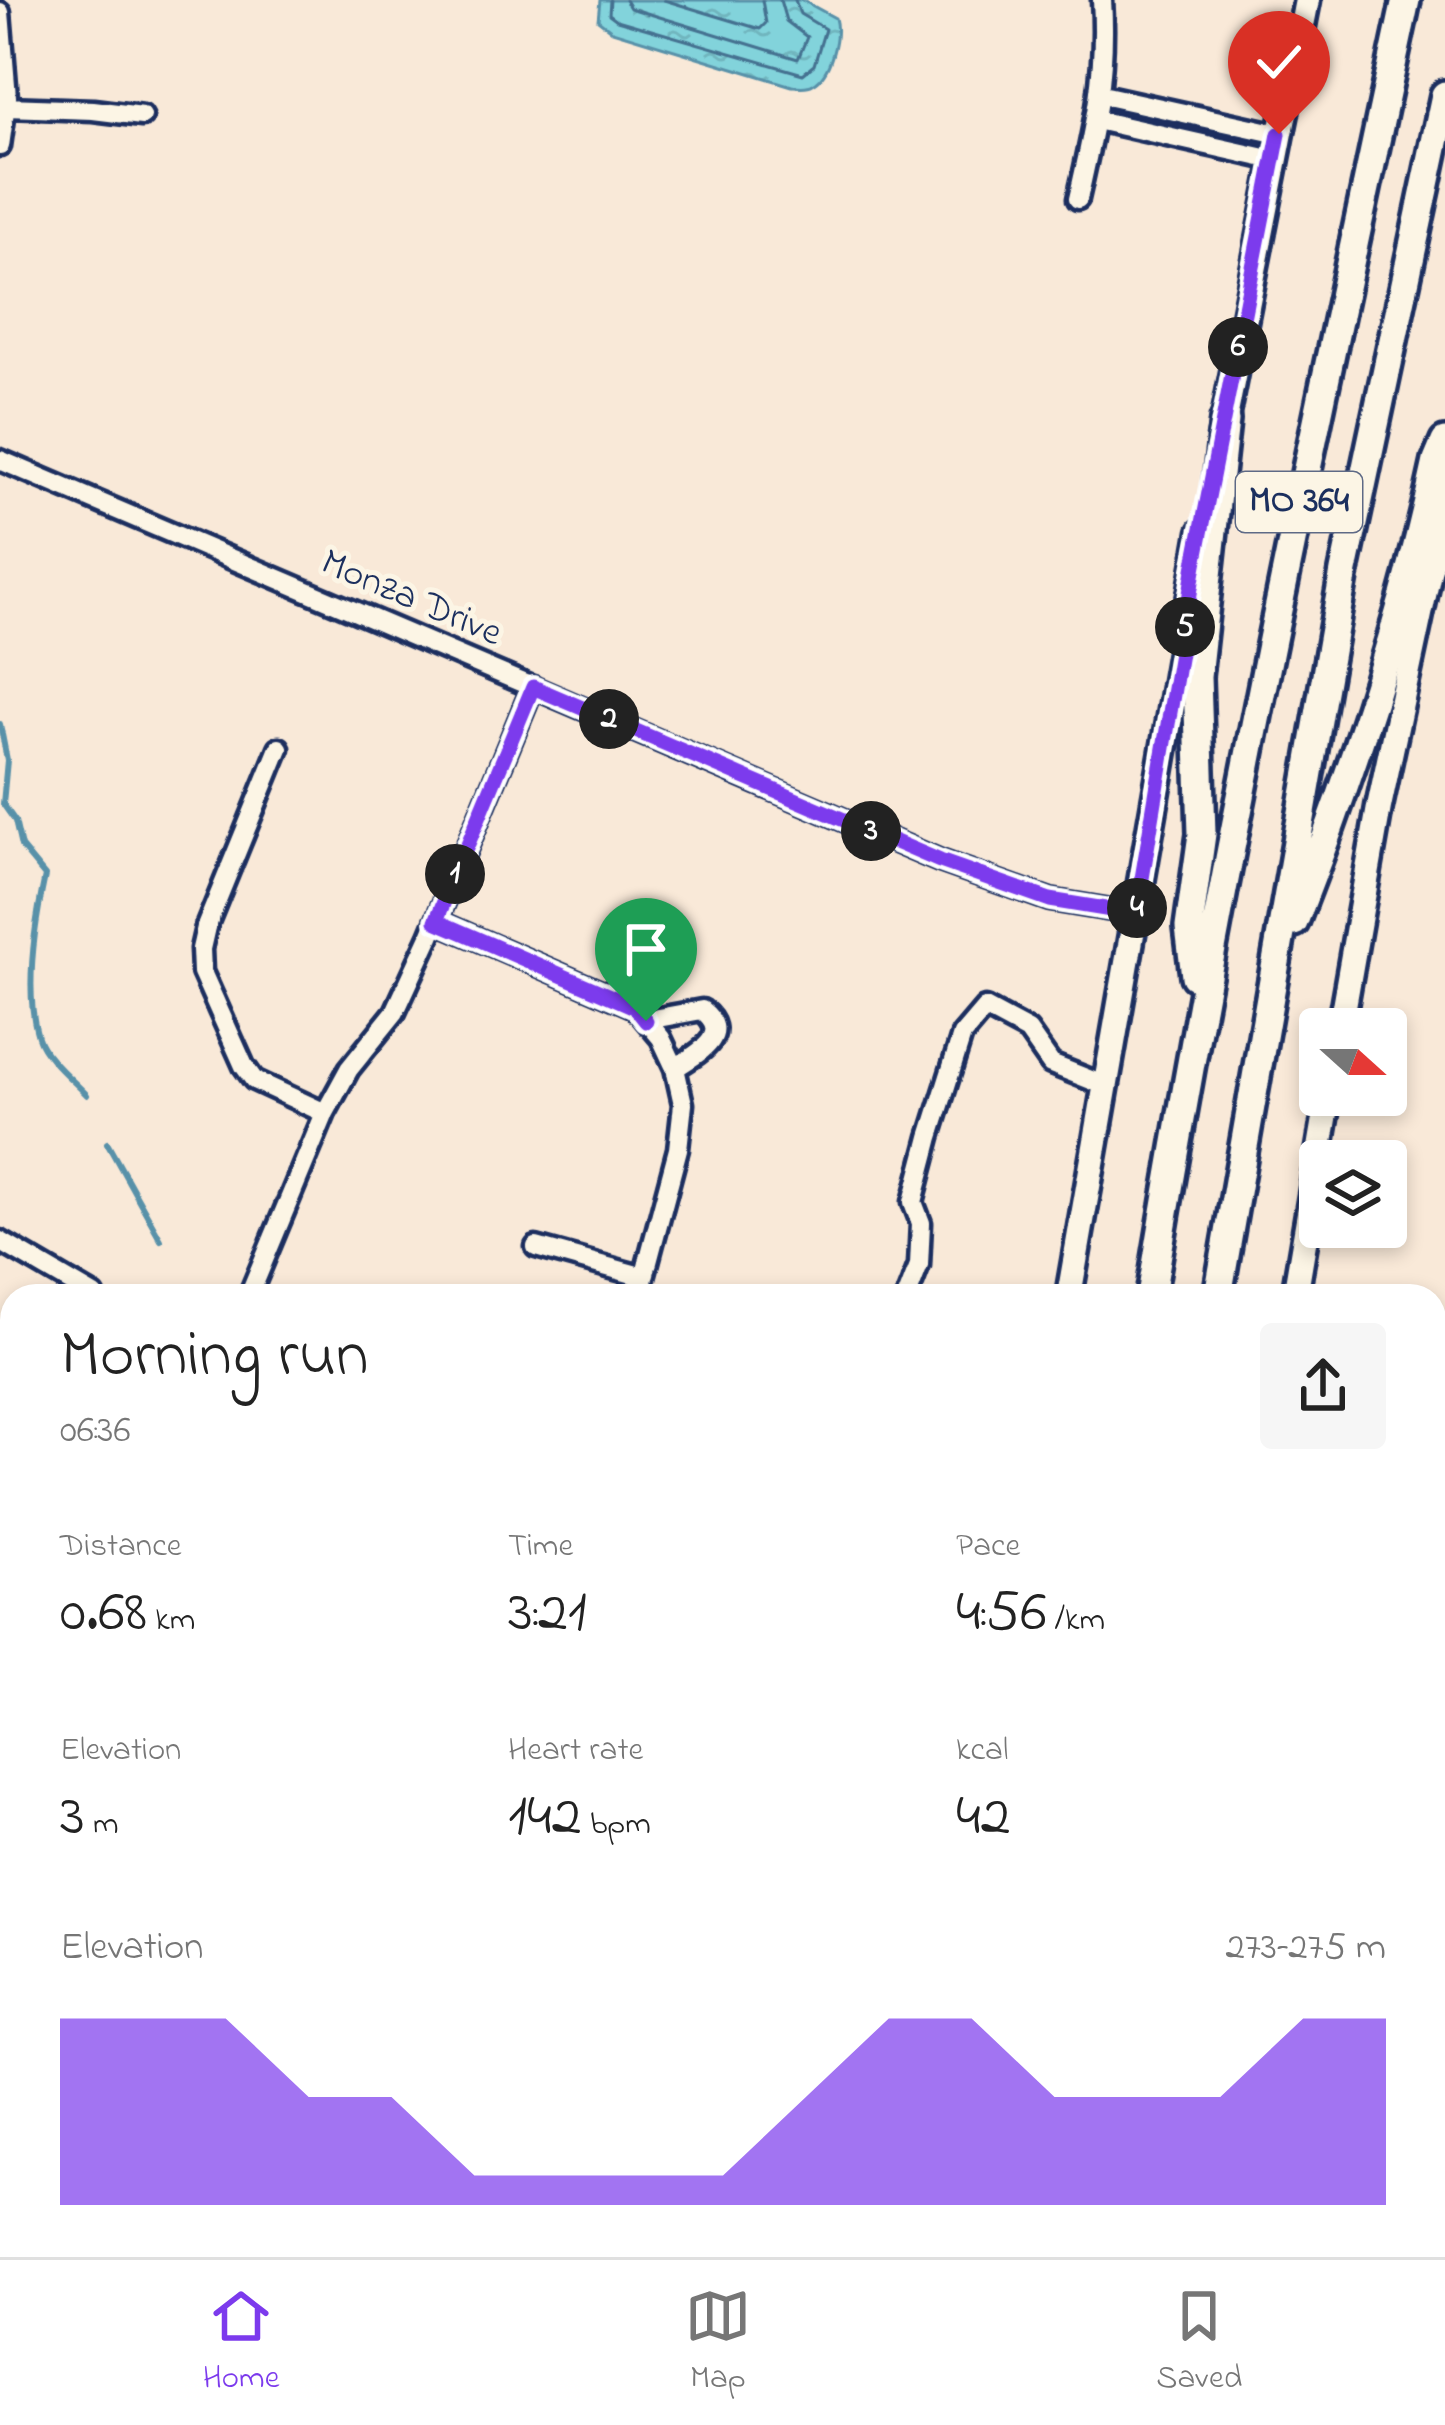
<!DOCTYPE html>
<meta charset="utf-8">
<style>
body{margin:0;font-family:"Indie Flower",sans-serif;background:#f6f6f6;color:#222;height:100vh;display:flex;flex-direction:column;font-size:45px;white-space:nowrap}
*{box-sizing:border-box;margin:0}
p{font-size:39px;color:#767676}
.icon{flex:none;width:66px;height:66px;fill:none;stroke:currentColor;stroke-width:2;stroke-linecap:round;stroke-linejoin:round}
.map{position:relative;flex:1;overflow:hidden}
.panel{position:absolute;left:0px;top:1284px;width:1446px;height:975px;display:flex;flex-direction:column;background:#fff;border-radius:36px 36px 0 0;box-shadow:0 6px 18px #0003}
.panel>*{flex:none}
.needle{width:78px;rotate:111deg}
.buttons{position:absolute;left:1299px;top:1008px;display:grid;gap:24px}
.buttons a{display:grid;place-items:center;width:108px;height:108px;border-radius:12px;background:#fff;box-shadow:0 6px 18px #0003;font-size:60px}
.pin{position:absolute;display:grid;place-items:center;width:102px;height:102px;color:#fff;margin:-123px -51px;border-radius:50% 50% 50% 0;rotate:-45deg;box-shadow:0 0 12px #0007}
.pin .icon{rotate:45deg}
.km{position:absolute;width:60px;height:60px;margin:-30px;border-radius:50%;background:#222;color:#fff;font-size:33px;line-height:60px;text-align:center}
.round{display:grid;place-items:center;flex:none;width:126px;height:126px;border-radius:12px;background:#f6f6f6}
.head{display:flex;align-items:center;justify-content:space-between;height:204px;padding:0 60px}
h1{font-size:66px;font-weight:600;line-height:90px}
.figures{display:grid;grid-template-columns:repeat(3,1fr);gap:18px;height:204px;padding:12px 60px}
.figures div{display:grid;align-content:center}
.figures b{font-size:60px;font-weight:600}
.figures small{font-size:33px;font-weight:400}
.figures p{font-size:33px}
.chart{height:336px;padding:24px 60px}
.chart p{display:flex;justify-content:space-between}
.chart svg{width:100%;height:216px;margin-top:12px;fill:#7c3aed;opacity:.7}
.tab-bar{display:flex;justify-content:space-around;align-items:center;height:168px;border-top:3px solid #e0e0e0;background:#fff;font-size:33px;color:#767676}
.tab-bar a{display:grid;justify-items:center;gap:6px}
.tab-bar .on{color:#7c3aed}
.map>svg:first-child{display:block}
.built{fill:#f6dbc8}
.water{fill:url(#water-ripples);stroke:#5991a9;stroke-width:3}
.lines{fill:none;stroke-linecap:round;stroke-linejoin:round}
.shore{stroke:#447190;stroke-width:3}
.stream{stroke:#5991a9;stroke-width:6}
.minor-casing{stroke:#1b2f5e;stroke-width:27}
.major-casing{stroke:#1b2f5e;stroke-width:33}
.highway-casing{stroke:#1b2f5e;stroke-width:36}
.minor{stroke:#fcf5e5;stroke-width:18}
.major{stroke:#fcf5e5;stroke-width:24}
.highway{stroke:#fcf5e5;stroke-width:27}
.route-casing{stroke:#fff;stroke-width:24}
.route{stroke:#7c3aed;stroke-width:15}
.labels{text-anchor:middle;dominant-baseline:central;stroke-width:10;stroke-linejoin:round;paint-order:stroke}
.shield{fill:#fcf5e5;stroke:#5e6a86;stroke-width:3}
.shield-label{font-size:36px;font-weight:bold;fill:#1b2f5e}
.street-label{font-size:39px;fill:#1b2f5e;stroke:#fcf5e5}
</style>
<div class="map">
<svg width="1445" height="2257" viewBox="0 0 1445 2257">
<defs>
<pattern id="water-ripples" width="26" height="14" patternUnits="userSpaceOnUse" patternTransform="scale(3)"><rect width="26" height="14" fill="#82d3db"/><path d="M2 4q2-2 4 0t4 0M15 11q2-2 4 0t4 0" fill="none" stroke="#70b5be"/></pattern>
</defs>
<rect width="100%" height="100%" fill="#f9e9d8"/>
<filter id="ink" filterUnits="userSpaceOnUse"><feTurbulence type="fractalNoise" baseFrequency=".00833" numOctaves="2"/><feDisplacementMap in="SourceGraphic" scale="24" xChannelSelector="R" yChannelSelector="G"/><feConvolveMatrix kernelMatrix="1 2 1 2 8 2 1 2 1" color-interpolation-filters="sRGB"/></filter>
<g filter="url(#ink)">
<path class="built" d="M582,2247H882L880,2257H580Z"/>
<path class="water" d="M600,0H802L835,18C840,35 831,75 813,84C807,88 799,86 792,86L612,31L598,20Z"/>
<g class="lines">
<path class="shore" d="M610,0L609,14L617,20L803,74L814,65L825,29L800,14L795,0
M625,0L630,8L798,59L807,37L786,21L780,0
M664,0L760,29L766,23L762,0"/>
<path class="stream" d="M0,724L7,760L3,804L15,821L21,847L45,876C35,923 24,991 38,1037C44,1057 73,1080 87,1095
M107,1143L161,1240"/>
<defs>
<path id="minor" d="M0,12L7,97L0,146
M1102,95L1279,134
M7,107L93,110L142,116
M1096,120L1274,160
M1078,199C1094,129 1107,72 1102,0
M0,460L940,861L1050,900L1136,914
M279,748L206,927L201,949L202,972L244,1066L254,1080L325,1113
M436,921L635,1007L661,1038L675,1068L683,1104L678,1149L639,1296
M647,1020L702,1010C734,1035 697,1054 675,1068
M0,1241L94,1296
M536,1247L644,1277
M249,1296L325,1113L349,1069L395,1012L430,936L533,687
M907,1296L919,1265L921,1223L913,1202L930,1137L962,1035L985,1008L1028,1031L1051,1064L1106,1086
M0,1344L12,1350
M1434,1363L1445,1365
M1434,1600L1445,1530
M1434,1624L1445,1648
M0,1631L12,1640
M0,1838L12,1843
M0,1895L12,1868
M1434,2026L1445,2032
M0,2060L12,2064
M560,2247V2257
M1289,2247L1342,2257
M605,2257L606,2247"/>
<path id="major" d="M1221,439L1307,0
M1340,1029L1379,807L1445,497
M1069,1296L1202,532
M1295,1296L1329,1095
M0,2193L12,2199
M128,2247L152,2257
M910,2257L912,2247
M1147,2257L1148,2247"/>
<path id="highway" d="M1294,922C1353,771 1403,620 1437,461L1445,442
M1195,976L1189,927L1202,834L1197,677L1225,420
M1151,1296C1222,861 1314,431 1406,0
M1218,1296L1344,571L1445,95
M990,2257L992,2247
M1055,2257L1057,2247"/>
</defs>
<use href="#minor" class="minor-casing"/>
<use href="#major" class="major-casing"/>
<use href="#highway" class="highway-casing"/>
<use href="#minor" class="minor"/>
<use href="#major" class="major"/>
<use href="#highway" class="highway"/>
</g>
</g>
<g class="lines" filter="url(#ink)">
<defs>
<path id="route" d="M646,1021L635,1007L436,921L533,687L940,861L1050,900L1136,914L1195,564L1279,134"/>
</defs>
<use href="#route" class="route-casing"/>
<use href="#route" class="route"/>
</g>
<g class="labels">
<rect class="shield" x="1236" y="472" width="126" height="60" rx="9"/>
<g class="shield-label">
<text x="1299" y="502">MO 364</text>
</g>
<g class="street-label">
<text transform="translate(411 599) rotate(23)">Monza Drive</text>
</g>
</g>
</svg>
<div class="buttons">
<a><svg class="needle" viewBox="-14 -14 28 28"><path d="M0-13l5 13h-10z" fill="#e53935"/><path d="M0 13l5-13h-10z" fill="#767676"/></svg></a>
<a><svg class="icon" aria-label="layers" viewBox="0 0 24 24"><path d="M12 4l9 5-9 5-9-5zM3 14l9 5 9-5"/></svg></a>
</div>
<div class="pin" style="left:646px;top:1021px;background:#1e9e55"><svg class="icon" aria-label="arrive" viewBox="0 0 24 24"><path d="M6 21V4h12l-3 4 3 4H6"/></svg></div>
<div class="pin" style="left:1279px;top:134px;background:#d93025"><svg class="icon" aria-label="check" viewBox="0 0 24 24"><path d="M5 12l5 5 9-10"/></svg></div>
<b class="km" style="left:455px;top:874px">1</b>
<b class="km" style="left:609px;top:719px">2</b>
<b class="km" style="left:871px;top:831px">3</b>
<b class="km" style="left:1137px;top:908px">4</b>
<b class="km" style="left:1185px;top:627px">5</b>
<b class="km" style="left:1238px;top:347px">6</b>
<section class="panel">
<div class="head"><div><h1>Morning run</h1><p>06:36</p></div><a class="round"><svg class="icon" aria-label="share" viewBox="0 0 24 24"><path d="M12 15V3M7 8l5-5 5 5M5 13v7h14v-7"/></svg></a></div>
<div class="figures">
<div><p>Distance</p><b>0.68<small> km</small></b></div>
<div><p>Time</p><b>3:21</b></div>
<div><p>Pace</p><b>4:56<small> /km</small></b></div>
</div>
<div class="figures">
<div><p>Elevation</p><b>3<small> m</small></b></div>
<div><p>Heart rate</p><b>142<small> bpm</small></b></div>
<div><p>kcal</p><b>42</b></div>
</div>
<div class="chart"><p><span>Elevation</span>273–275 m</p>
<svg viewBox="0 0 160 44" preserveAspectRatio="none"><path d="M0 44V6L10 6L20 6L30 22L40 22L50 38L60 38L70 38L80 38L90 22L100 6L110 6L120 22L130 22L140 22L150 6L160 6V44z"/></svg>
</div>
</section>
</div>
<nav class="tab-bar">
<a class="on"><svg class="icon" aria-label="home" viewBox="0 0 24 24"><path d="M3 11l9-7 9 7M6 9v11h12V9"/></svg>Home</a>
<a><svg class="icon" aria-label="map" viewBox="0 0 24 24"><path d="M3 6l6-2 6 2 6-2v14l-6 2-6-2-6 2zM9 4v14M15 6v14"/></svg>Map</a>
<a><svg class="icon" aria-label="saved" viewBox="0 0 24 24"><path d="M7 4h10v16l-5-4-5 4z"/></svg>Saved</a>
</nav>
